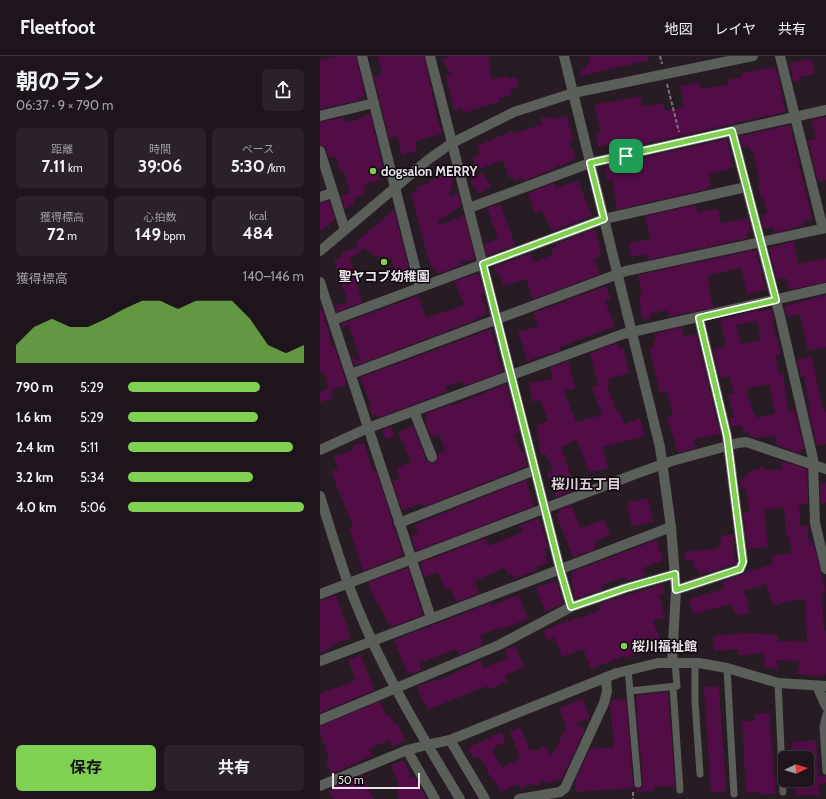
<!DOCTYPE html>
<html lang="ja">
<meta charset="utf-8">
<style>
body{margin:0;font-family:Cabin,"Noto Sans JP",sans-serif;background:#2a2228;color:#f1f3f6;height:100vh;display:flex;flex-direction:column;font-size:15px;white-space:nowrap}
*{box-sizing:border-box;margin:0}
p{font-size:13px;color:#a09fa3}
.icon{flex:none;width:22px;height:22px;fill:none;stroke:currentColor;stroke-width:2;stroke-linecap:round;stroke-linejoin:round}
.map{position:relative;flex:1;overflow:hidden}
.drawer{display:flex;flex-direction:column;background:#1d151b;width:320px}
.drawer>*{flex:none}
.needle{width:26px;rotate:85deg}
.controls{position:absolute;left:458px;top:695px;display:grid;gap:8px}
.controls a{display:grid;place-items:center;width:36px;height:36px;border-radius:6px;background:#1d151b;box-shadow:0 4px 16px #0002,0 0 0 1px #3b343a;font-size:20px}
.scale{position:absolute;left:12px;bottom:10px;width:88px;box-sizing:border-box;padding-left:4px;border:2px solid #eae2e8;border-top:0;font-size:11px;line-height:14px;white-space:nowrap;color:#eae2e8;-webkit-text-stroke:3px #0d080c;paint-order:stroke}
.pin{position:absolute;display:grid;place-items:center;width:34px;height:34px;color:#fff;margin:-17px;border-radius:8px;box-shadow:0 2px 6px #0006}
.round{display:grid;place-items:center;flex:none;width:42px;height:42px;border-radius:6px;background:#2a2228}
.headline{display:flex;align-items:center;justify-content:space-between;height:68px;padding:0 16px}
h1{font-size:22px;font-weight:700;line-height:30px}
.stats{display:grid;grid-template-columns:repeat(3,1fr);gap:6px;height:68px;padding:4px 16px}
.stats div{display:grid;align-content:center;border-radius:6px;background:#2a2228;text-align:center}
.stats b{font-size:17px;font-weight:700}
.stats small{font-size:11px;font-weight:400}
.stats p{font-size:11px}
.chart{height:112px;padding:8px 16px}
.chart p{display:flex;justify-content:space-between}
.chart svg{width:100%;height:72px;margin-top:4px;fill:#80d052;opacity:.7}
.primary-button{display:flex;gap:8px;margin-top:auto;padding:8px 16px}
.primary-button a{flex:1;height:46px;border-radius:6px;background:#80d052;color:#111;font-size:16px;font-weight:700;line-height:46px;text-align:center}
.primary-button a+a{background:#2a2228;color:#f1f3f6}
ul{padding:0 16px;list-style:none;font-size:13px}
li{display:grid;grid-template-columns:64px 48px 1fr;align-items:center;height:30px}
li i{height:10px;border-radius:5px;background:#80d052}
header{display:flex;align-items:center;gap:24px;box-sizing:border-box;height:56px;padding:0 20px;background:#1d151b;border-bottom:1px solid #3b343a}
header strong{font-size:19px}
nav{display:flex;gap:22px;margin-inline-start:auto;font-size:14px}
main{display:flex;flex:1;min-height:0}
.map>svg:first-child{display:block}
.building{fill:#520d47;fill-rule:evenodd}
.lines{fill:none;stroke-linecap:round;stroke-linejoin:round}
.path{stroke:#7d737a;stroke-width:2;stroke-dasharray:4 2;stroke-linecap:butt}
.service{stroke:#5a5f59;stroke-width:7}
.minor{stroke:#5a5f59;stroke-width:10}
.tertiary{stroke:#5a5f59;stroke-width:10}
.route-casing{stroke:#fff;stroke-width:8}
.route{stroke:#80d052;stroke-width:5}
.poi-dot{fill:#80d052;stroke:#0d080c;stroke-width:1.5}
.labels{text-anchor:middle;dominant-baseline:central;stroke-width:3;stroke-linejoin:round;paint-order:stroke}
.poi-label{font-size:13px;font-weight:bold;fill:#eae2e8;stroke:#0d080c;text-anchor:start}
.neighbourhood-label{font-size:14px;font-weight:bold;fill:#ddcdd9;stroke:#0d080c}
</style>
<header>
<strong>Fleetfoot</strong>
<nav><a>地図</a><a>レイヤ</a><a>共有</a></nav>
</header>
<main>
<section class="drawer">
<div class="headline"><div><h1>朝のラン</h1><p>06:37 · 9 × 790 m</p></div><a class="round"><svg class="icon" aria-label="share" viewBox="0 0 24 24"><path d="M12 15V3M7 8l5-5 5 5M5 13v7h14v-7"/></svg></a></div>
<div class="stats">
<div><p>距離</p><b>7.11<small> km</small></b></div>
<div><p>時間</p><b>39:06</b></div>
<div><p>ペース</p><b>5:30<small> /km</small></b></div>
</div>
<div class="stats">
<div><p>獲得標高</p><b>72<small> m</small></b></div>
<div><p>心拍数</p><b>149<small> bpm</small></b></div>
<div><p>kcal</p><b>484</b></div>
</div>
<div class="chart"><p><span>獲得標高</span>140–146 m</p>
<svg viewBox="0 0 160 44" preserveAspectRatio="none"><path d="M0 44V33L10 22L20 17L30 22L40 22L50 17L60 11L70 6L80 6L90 11L100 6L110 6L120 6L130 17L140 33L150 38L160 33V44z"/></svg>
</div>
<ul>
<li><b>790 m</b>5:29<i style="width:75%"></i></li>
<li><b>1.6 km</b>5:29<i style="width:74%"></i></li>
<li><b>2.4 km</b>5:11<i style="width:94%"></i></li>
<li><b>3.2 km</b>5:34<i style="width:71%"></i></li>
<li><b>4.0 km</b>5:06<i style="width:100%"></i></li>
</ul>
<div class="primary-button"><a>保存</a><a>共有</a></div>
</section>
<div class="map">
<svg width="506" height="743" viewBox="0 0 506 743">
<rect width="100%" height="100%" fill="#271c24"/>
<path class="building" d="M17,0H36L45,40L40,42L41,44L0,53V4Z
M58,0H104L119,69L123,77L95,86L97,95L82,99L77,80L69,82L54,20L62,18Z
M133,0H168L172,23L187,20L188,23L197,21L199,31L190,33L192,39L179,42V46L143,57L142,52L134,54L126,19L131,18L122,3Z
M269,0H328L329,4L257,21L270,5Z
M492,3L495,18L479,21L480,25L473,26L470,7Z
M454,11L456,12L460,29L465,56L305,92L303,85L278,91L275,77L281,76L274,49L320,40L322,51L343,47L344,55L364,51L360,30L379,26L381,33L408,29L407,24L422,21L421,17Z
M50,58L63,112L57,114L60,124L44,128L46,133L43,134L44,139L33,142L34,148L25,153L21,140L30,137L24,115L20,116L16,100L9,102L5,90L0,89V66L24,61L25,66L43,62L42,60Z
M247,60L253,84L249,86L256,101L253,102L254,104L204,125L203,122L195,125L193,121L189,122L183,104L157,114L153,102L160,99L157,90L192,75L193,78L222,68L221,62L230,61L231,63Z
M506,61V124L498,126L488,84L496,83L491,64Z
M470,69L492,163L483,165L484,169L454,177L453,171L444,173L441,159L447,158L443,140H440L438,130L440,129L433,94L430,95V90L423,92L420,80Z
M407,83L413,112L389,118L391,130L388,131V133L296,154L293,124L288,125L285,113L287,110Z
M121,112L133,116L134,121L129,140L138,138L141,150L118,165L119,169L144,159L155,203L139,207L142,209L117,218L115,212H112L108,202L91,137L95,136L98,130L110,127V124L119,122Z
M163,117L171,130L159,138L150,125Z
M258,125L272,160L232,175L222,154L215,157L208,137L234,127L236,132Z
M9,145L15,163L0,176V147Z
M175,149L176,151L181,149L195,189L167,200L164,188L178,183L167,152Z
M376,149L378,156L398,153L401,167L428,162L431,176L427,177L428,182L328,204L327,198L311,201L309,187L330,183L325,160Z
M74,154L91,221L77,224L72,203L53,199L44,192L30,203L42,246L17,256L15,250L28,246L14,204L22,201L21,197L39,191L35,187Z
M272,174L275,175L281,192L279,193L281,200L274,203L280,218L213,243L206,223L184,230L179,217L176,218L174,211L210,198L213,206L233,199L231,193L237,190L236,188Z
M474,185L478,208L506,202V226L469,234L466,222L457,224L449,192Z
M430,195H436L446,234L427,238L421,212L388,219L389,227H388L393,251L349,261L348,254L331,257V262L322,264L319,239H322L318,219Z
M156,218L159,220L164,238H161L167,258L156,262L158,263L35,310L31,300L41,306L29,269L22,272L21,268L98,240L106,262L144,249L135,225Z
M286,230L291,243L285,245L295,270L240,291L241,294L207,305L198,276L218,270L213,257Z
M506,239V291L488,295L480,258L467,261L464,250Z
M451,253L454,264H452L461,298L455,300L459,318L463,317L468,356L475,354L484,393L479,394V397L457,389L455,380L435,382L429,380V376L423,377L422,369L412,371L409,362L414,361L408,339L414,337L409,320L400,322L393,294L406,290L400,264L437,254L438,256ZM437,265L441,284L421,288L416,269ZM449,328L455,358L436,362V359H434L426,333Z
M3,254L12,290L15,291L27,329L10,334L13,342L0,346V336L9,333L4,316L0,317V255Z
M362,271L364,281L376,278L400,378L373,383L376,392L358,397L347,361L353,360L347,335L340,337L329,292L334,291L333,285L336,284L334,278Z
M171,273L182,316L144,330L142,325L125,331L127,336L57,362L56,358L52,359L49,350H51L42,324L39,325V322Z
M297,287L299,293L303,291L309,317L288,323L290,328L287,329L296,355L299,354L304,368L320,362L325,380L283,391L288,413L269,416L257,384L241,391L256,434L236,441L227,417L233,415L226,398L221,400L216,370L228,365L220,344L212,346L209,327L233,323L230,312L248,305L255,332L244,335L256,366L282,359L272,332L278,329L270,297Z
M491,300L504,356H506V388L497,390L488,352H490L484,320L481,321L477,304Z
M186,328L199,377L194,378L201,396H204L207,410L103,451L102,447L82,454L72,425L80,422L76,412L91,406L78,376L93,370L106,404L111,407H115L118,402V398L126,395L119,378L111,381L105,365L108,364L105,358L131,348L132,350Z
M71,371L74,380L66,383L62,374Z
M44,387L53,416L56,415L83,499L43,515L29,472L33,471L11,416L18,413L14,400L33,394L32,390Z
M462,405L487,413L488,448L479,449L480,470L487,469L489,487L493,486L506,536L502,538L504,575H506V618L497,620L478,618L479,605L457,604V613L445,612L444,597L418,599L417,593L394,595L393,580L429,577L458,579V585L487,586L485,543L478,544L477,543L453,550L446,528L424,535L429,548L427,549L430,556L421,560L420,557L416,559L411,548L373,558L369,543L404,533L402,526L422,519L426,516L451,509L453,508L451,501L472,496L468,479L466,480L464,451L444,454L448,491L428,493L423,456H429L426,432L421,433L419,423L428,421L427,416L444,411L445,414L462,413Z
M206,424L214,450L96,495L91,480L98,478L95,469Z
M500,427H506V447L501,448Z
M328,442L333,466L312,471L307,447Z
M251,449L261,472L284,464L290,479L274,486L276,493L253,501L236,458L240,457L239,454Z
M219,462L228,492L224,493L228,507L216,511L217,514L194,523L192,518L188,519L185,512L154,525L159,537L137,546L130,532L125,534L118,516L104,521L100,507L166,482L168,490L203,476L200,469Z
M413,478L415,508L389,516L378,518L377,512H374L373,504L366,505L364,496L399,492V488H401L400,480Z
M336,484L343,504L323,512L326,520L305,525L304,521L282,529L283,533L255,543L252,530V516Z
M88,512L103,559L70,571L58,546L56,547L48,526Z
M236,525L243,548L225,555L216,531Z
M344,528V538L339,539L345,562L333,565L340,584L332,587L334,592L305,602L304,600L271,613L263,593L242,601L234,581L227,584L223,575L249,564L250,566V564L257,561L258,563L280,554L279,548Z
M16,539L31,582L10,589L11,592L0,597V545Z
M199,539L208,563L179,574V572L160,579L163,589L139,599L137,593L99,607L102,614L92,618V616L88,618L74,584L163,550L170,547L171,550Z
M195,590L204,611L185,619L187,626L169,633L168,630L151,636L108,654L106,648L104,649L97,630L127,621L160,604L163,612L189,602L185,594Z
M41,599L54,634L0,657V638L36,624L28,604Z
M399,630L406,735L391,736L384,631Z
M348,636L355,730L334,731V735L316,736V733L321,732L323,728L316,642H317V639Z
M263,643L270,662L255,668L265,673L241,724H234L233,727L220,725L219,730L210,728L201,733L198,728L181,736L174,724L173,725L159,700L154,703L148,692L181,676L186,685L174,691L175,693L172,695L182,712L200,702L190,676L200,671L210,695L214,693L216,695L225,690L232,700L246,672L239,652Z
M306,643L313,728L315,732L256,736L255,726L270,693L294,691L290,649L292,644Z
M59,646L61,647L67,660L70,659L74,668L77,667L85,685L72,691L69,684L49,693L52,700L11,718L6,704L9,703L0,676V670Z
M449,657L456,737L440,739V736L426,737L422,665H435V658Z
M496,684L498,720H506V727L499,728L500,739H475L474,724H487V702H473L472,686Z
M84,704L91,722L95,721L106,743H79L76,735L80,733L71,709Z
M43,719L53,743H13L9,735L17,732L16,730Z"/>
<g class="lines">
<path class="path" d="M340,0L342,8
M347,28L359,76
M313,736V743"/>
<path class="service" d="M375,606V645L380,718
M407,612L414,738
M308,613L318,728
M458,627L463,736
M353,631L360,734
M310,635L357,630L355,606
M506,658L503,671L506,715"/>
<path class="minor" d="M42,0L100,231
M110,0L240,513L251,551
M460,0L503,173
M0,60L54,47
M412,75L461,264L493,403L495,467L506,513
M0,95L25,174
M0,141L12,137
M149,152L270,107L506,54
M0,226L111,562
M13,264L284,163L426,131
M31,318L306,215L506,172
M94,355L112,401
M0,394L48,372L303,278L506,232
M79,467L215,414
M356,534L420,513L423,505L407,380L379,262
M0,538L318,417L352,405L418,387L426,386L506,413
M0,605L351,471
M497,630L506,650
M0,664L179,589L251,551L306,532L355,518
M130,684L165,743
M87,694L115,743
M0,730L87,694L107,689
M199,743L240,736L245,732L284,647L287,635L286,621"/>
<path class="tertiary" d="M244,0L340,391L351,471L356,534L352,606
M0,195L109,103L132,87L194,56L253,37L433,0
M0,440C9,469 18,499 28,527C56,604 98,674 140,743
M107,689L130,684L297,617L338,607H379L407,612L458,627L506,630"/>
</g>
<g class="lines">
<defs>
<path id="route" d="M412,75L456,244L379,262L407,380L423,506L420,513L356,534L355,518L306,532L251,551L240,513L163,208L284,163L270,107Z"/>
</defs>
<use href="#route" class="route-casing"/>
<use href="#route" class="route"/>
</g>
<g class="poi-dot">
<circle cx="53" cy="115" r="4"/>
<circle cx="64" cy="206" r="4"/>
<circle cx="304" cy="590" r="4"/>
</g>
<g class="labels">
<g class="poi-label">
<text x="61" y="115">dogsalon MERRY</text>
<text x="64" y="220" text-anchor="middle">聖ヤコブ幼稚園</text>
<text x="312" y="590">桜川福祉館</text>
</g>
<g class="neighbourhood-label">
<text x="266" y="428">桜川五丁目</text>
</g>
</g>
</svg>
<div class="controls">
<a><svg class="needle" viewBox="-14 -14 28 28"><path d="M0-13l5 13h-10z" fill="#e53935"/><path d="M0 13l5-13h-10z" fill="#a09fa3"/></svg></a>
</div>
<div class="scale">50 m</div>
<div class="pin" style="left:306px;top:100px;background:#1e9e55"><svg class="icon" aria-label="arrive" viewBox="0 0 24 24"><path d="M6 21V4h12l-3 4 3 4H6"/></svg></div>
</div>
</main>
